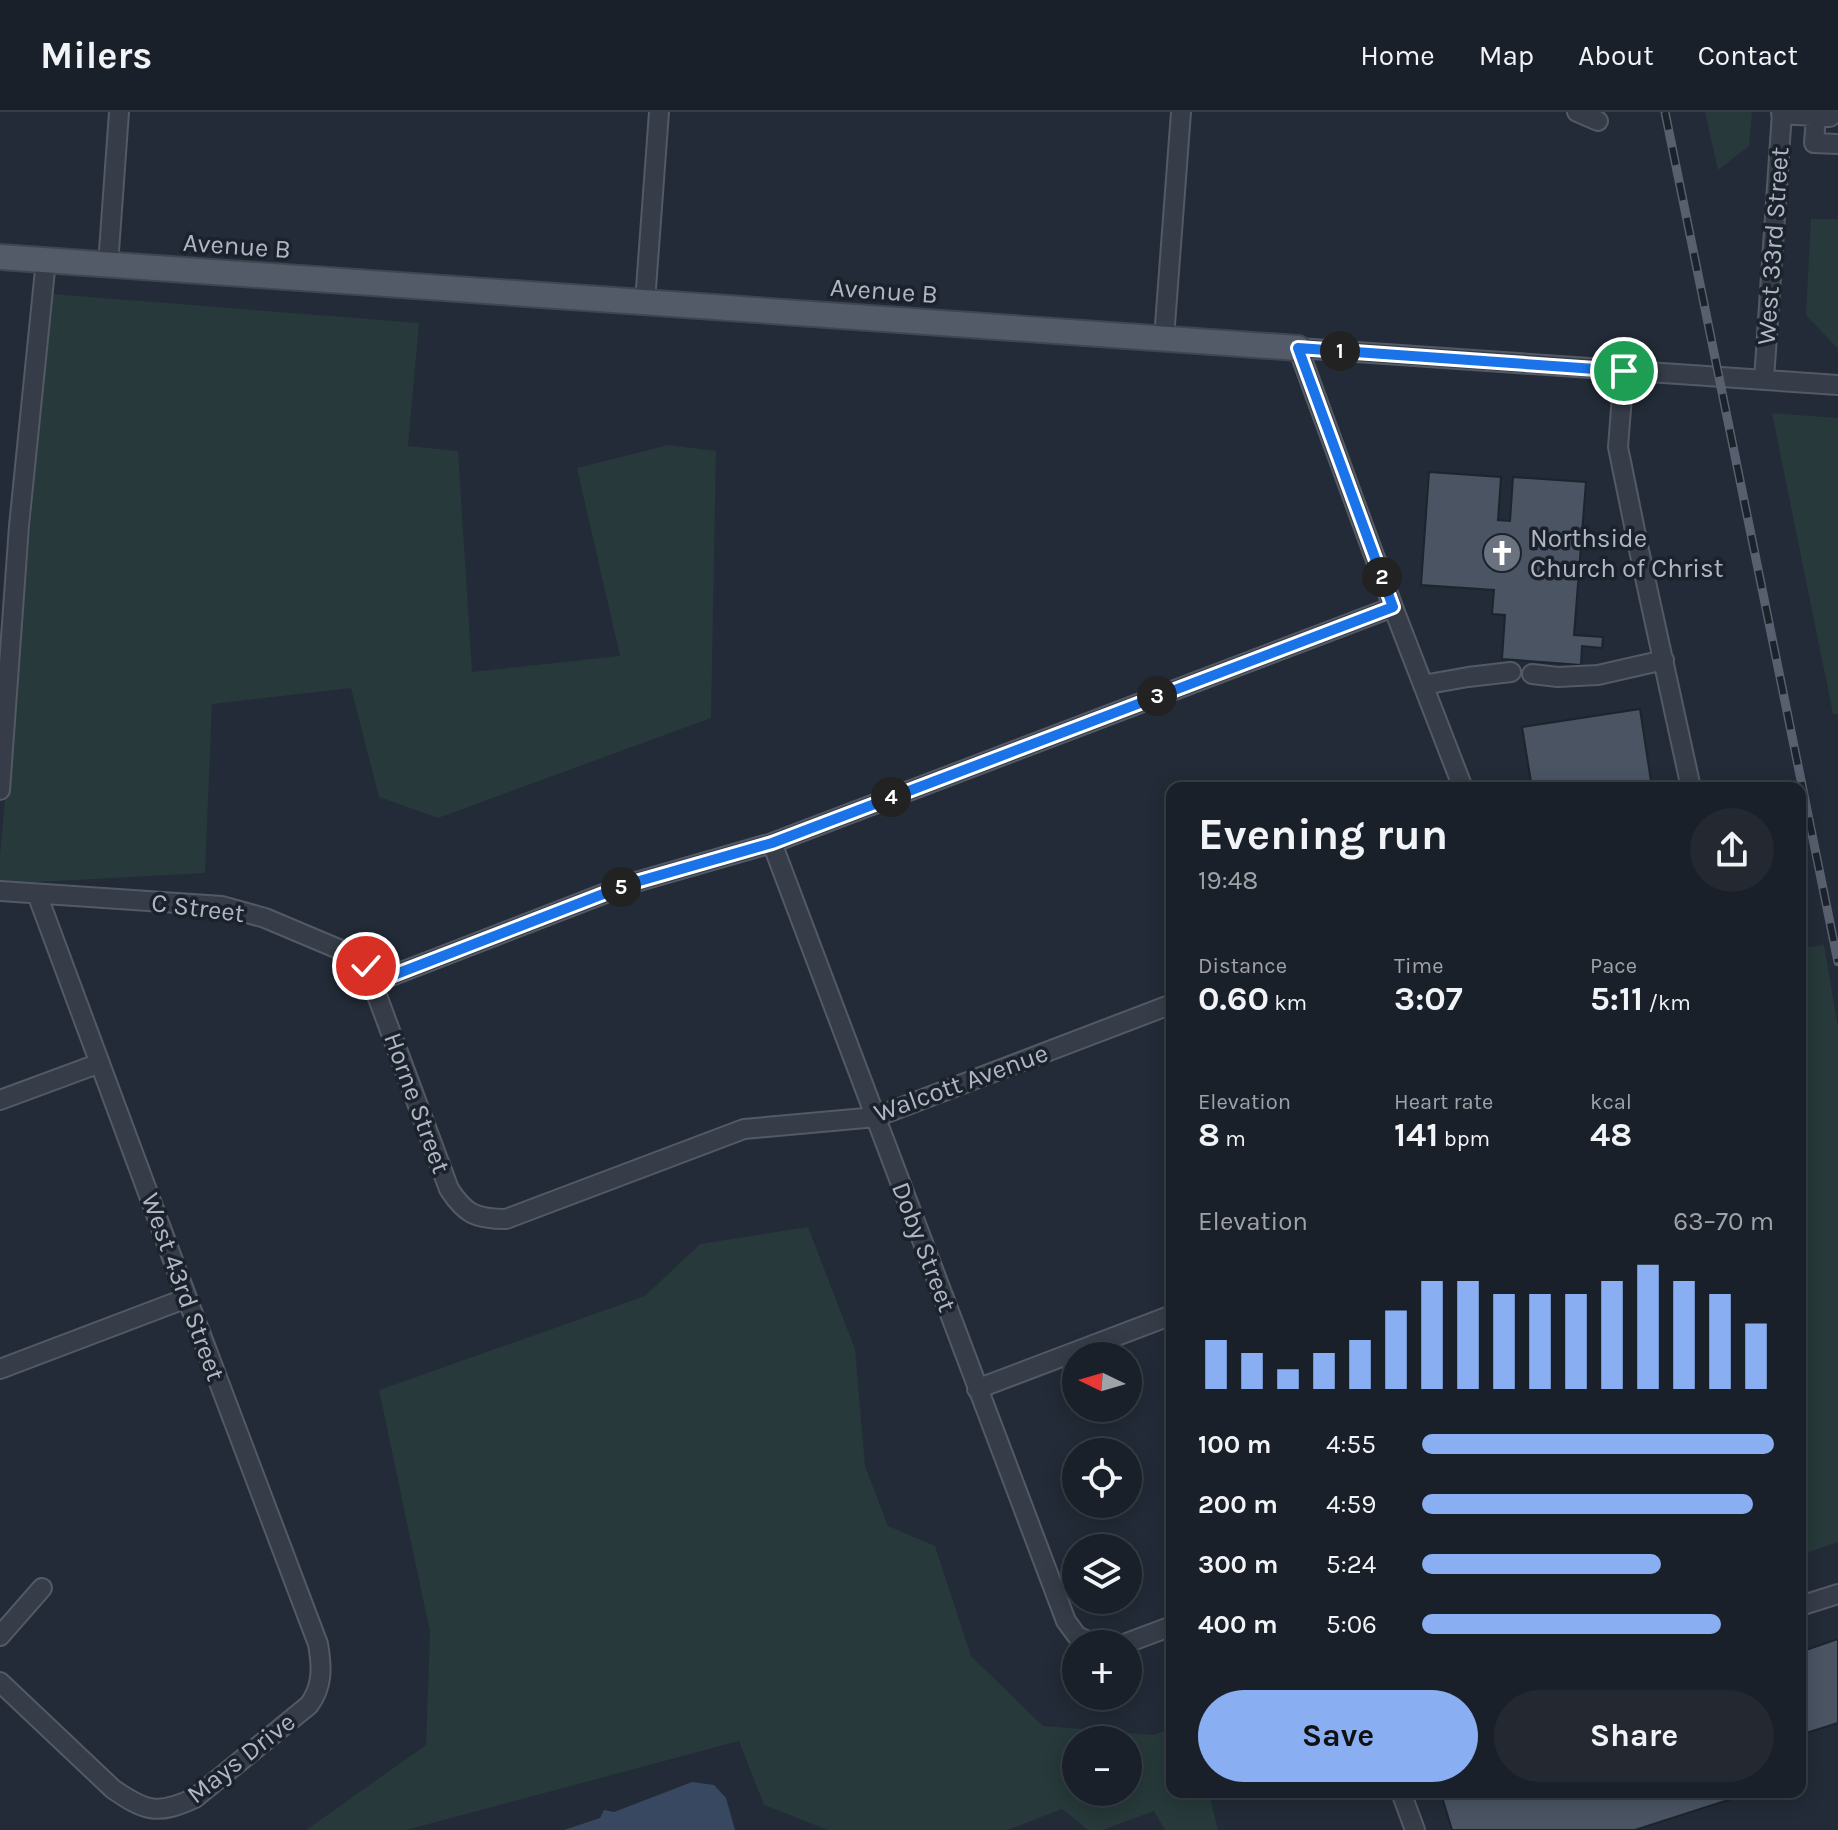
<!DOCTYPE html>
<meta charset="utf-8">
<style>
body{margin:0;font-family:Karla,sans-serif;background:#232831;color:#f1f3f6;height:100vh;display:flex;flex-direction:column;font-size:30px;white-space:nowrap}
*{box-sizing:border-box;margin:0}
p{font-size:26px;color:#9fa3a8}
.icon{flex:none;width:44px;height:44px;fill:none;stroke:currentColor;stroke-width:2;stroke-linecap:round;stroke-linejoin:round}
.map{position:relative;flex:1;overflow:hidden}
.panel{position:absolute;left:1166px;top:670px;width:640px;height:1016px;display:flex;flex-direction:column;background:#1a2029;border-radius:16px;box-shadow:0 4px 20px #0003,0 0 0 2px #383e46}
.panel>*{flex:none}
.needle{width:52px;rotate:275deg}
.controls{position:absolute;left:1062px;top:1230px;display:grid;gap:16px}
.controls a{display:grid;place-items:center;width:80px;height:80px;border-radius:50%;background:#1a2029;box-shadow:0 4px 20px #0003,0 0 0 2px #383e46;font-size:40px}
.pin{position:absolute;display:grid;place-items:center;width:68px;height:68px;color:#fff;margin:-34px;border:4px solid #fff;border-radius:50%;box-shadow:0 2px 8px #0007}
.km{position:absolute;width:40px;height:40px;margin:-20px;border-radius:50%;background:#222;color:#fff;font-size:22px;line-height:40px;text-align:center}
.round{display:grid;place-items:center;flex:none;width:84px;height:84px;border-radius:42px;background:#232831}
.head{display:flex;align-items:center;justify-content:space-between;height:136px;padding:0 32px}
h1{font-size:44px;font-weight:700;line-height:60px}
.stats{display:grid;grid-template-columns:repeat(3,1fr);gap:12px;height:136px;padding:8px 32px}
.stats div{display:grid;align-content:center}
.stats b{font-size:34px;font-weight:700}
.stats small{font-size:22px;font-weight:400}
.stats p{font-size:22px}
.chart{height:224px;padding:16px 32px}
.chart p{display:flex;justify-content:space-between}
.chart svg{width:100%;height:144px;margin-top:8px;stroke:#89aef1;stroke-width:6}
.action{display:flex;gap:16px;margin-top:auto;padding:16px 32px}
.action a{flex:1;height:92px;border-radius:48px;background:#89aef1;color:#111;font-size:32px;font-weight:700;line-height:92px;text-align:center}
.action a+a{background:#232831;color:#f1f3f6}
ul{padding:0 32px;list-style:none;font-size:26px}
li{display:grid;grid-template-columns:128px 96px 1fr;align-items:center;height:60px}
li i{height:20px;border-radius:10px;background:#89aef1}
header{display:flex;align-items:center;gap:48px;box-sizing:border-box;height:112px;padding:0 40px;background:#1a2029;border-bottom:2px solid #383e46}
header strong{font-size:38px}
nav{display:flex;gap:44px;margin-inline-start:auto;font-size:28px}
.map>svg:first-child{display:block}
.green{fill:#27393a;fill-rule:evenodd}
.water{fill:#384860}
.building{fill:#4a5463;stroke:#1d242e;stroke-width:2}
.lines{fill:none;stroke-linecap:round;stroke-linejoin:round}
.minor-casing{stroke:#535a65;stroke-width:22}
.major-casing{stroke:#3f4651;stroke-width:28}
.minor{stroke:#363d48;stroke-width:18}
.major{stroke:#545b68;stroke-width:24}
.rail-casing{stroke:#58606f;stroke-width:9}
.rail{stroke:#1b222c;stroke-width:6;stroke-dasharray:18;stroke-linecap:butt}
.route-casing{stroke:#fff;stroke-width:16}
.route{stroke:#1a73e8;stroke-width:10}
.labels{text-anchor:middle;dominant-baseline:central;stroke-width:7;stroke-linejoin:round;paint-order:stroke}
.street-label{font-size:26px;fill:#b0b7c4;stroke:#1b222c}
.poi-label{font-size:26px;fill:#b0b7c4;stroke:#1b222c;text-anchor:start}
</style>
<header>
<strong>Milers</strong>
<nav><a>Home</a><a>Map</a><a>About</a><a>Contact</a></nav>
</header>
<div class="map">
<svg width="1838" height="1718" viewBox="0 0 1838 1718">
<rect width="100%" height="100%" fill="#222b37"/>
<path class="green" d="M1705,0H1752L1749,34L1718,58Z
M1811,107H1838V237L1806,203Z
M52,182L419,211L408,334L458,339L472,560L620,544L577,356L668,333L716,339L711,606L438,706L379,685L351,576L212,592L205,761L0,772V743Z
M1772,301L1838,306V602H1833Z
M1824,833L1838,915V1430L1800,1443V925H1808L1800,836Z
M808,1115L855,1237L865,1354L888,1414L935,1434L971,1544L1043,1614L1154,1623L1172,1615V1680H1221L1210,1686L1218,1718H1165L1154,1699L1103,1718H1088L1062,1697L1008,1718H828L764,1693L739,1629L406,1718H306L426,1633L430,1520L379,1278L645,1184L700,1132ZM1128,1628V1680H1076V1628Z"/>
<path class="water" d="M692,1670L714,1673L726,1686L735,1718H564L600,1706L604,1698L614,1700Z"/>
<path class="building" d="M1429,360L1501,365L1498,408L1510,409L1513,365L1586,370L1574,523L1603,525L1602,536L1582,534L1581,553L1502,547L1505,503L1492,502L1494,478L1421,473Z
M1640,597L1652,676H1532L1522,615Z
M1838,1527V1611L1800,1623V1540Z
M1457,1680H1753L1635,1718H1452L1442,1685Z"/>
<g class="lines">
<defs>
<path id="minor" d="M1577,0L1598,9
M1781,2L1830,5V0
M1816,4L1814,31L1838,32
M108,153L119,0
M645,190L659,0
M1164,226L1181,0
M1624,259L1618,335L1639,438L1691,676
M1764,268L1782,0
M1532,562L1558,565L1598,563L1664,548
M1423,573L1468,565L1511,560
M1463,676L1393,495L1298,236L1838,273
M0,678L19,414L46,148
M772,731L1066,1509L1077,1524L1094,1532
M0,779L222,794L265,806L348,841L366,854L449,1077C465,1102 476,1107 506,1107L744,1017L876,1005L1172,892
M373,871L629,772L772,731L1393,495
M0,988L100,951
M0,1257L187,1186
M977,1277L1172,1203
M1800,1494L1838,1482
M0,1524L42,1476
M1124,1532L1172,1514
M0,1570L113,1677C146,1700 158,1703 195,1686L309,1593C323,1574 322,1555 318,1532L187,1186L37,782
M1401,1680L1415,1718"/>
<path id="major" d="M0,145L1298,236"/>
</defs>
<use href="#minor" class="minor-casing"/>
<use href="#major" class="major-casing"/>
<use href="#minor" class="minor"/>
<use href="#major" class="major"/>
<defs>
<path id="rail" d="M1665,0L1838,850"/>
</defs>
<use href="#rail" class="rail-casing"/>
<use href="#rail" class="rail"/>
</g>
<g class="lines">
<defs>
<path id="route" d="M366,854L373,871L629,772L772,731L1393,495L1298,236L1624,259"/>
</defs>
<use href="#route" class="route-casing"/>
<use href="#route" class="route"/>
</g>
<defs>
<symbol id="church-disc" viewBox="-11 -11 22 22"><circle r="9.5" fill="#6b7280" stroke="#1b222c"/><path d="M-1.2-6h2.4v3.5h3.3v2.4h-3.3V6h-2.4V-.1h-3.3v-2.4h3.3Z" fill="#fff"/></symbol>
</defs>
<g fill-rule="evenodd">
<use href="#church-disc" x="1480" y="419" width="44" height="44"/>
</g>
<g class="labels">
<g class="street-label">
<text transform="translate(237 134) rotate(4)">Avenue B</text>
<text transform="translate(1773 134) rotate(-86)">West 33rd Street</text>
<text transform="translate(884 179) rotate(4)">Avenue B</text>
<text transform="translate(198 796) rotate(7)">C Street</text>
<text transform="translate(961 971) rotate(-20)">Walcott Avenue</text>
<text transform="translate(417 991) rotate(70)">Horne Street</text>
<text transform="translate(924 1135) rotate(69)">Doby Street</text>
<text transform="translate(183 1175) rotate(70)">West 43rd Street</text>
<text transform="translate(241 1646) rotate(-38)">Mays Drive</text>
</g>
<g class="poi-label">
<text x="1530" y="426">Northside<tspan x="1530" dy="30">Church of Christ</tspan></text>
</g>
</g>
</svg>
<div class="controls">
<a><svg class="needle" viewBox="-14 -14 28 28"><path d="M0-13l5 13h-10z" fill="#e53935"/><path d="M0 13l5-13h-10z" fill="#9fa3a8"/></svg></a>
<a><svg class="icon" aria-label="locate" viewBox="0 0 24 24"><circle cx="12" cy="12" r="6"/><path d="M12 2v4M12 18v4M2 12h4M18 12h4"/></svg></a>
<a><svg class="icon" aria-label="layers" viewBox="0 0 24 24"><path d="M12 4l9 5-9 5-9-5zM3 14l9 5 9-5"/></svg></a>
<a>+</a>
<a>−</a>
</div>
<div class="pin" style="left:1624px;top:259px;background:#1e9e55"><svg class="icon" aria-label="arrive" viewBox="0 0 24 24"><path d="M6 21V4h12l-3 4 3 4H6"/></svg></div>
<div class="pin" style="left:366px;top:854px;background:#d93025"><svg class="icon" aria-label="check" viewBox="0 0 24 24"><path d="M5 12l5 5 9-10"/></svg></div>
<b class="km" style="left:1340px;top:239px">1</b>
<b class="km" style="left:1382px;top:465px">2</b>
<b class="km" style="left:1157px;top:584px">3</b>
<b class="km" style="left:891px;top:685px">4</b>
<b class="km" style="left:621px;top:775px">5</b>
<section class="panel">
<div class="head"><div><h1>Evening run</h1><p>19:48</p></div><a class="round"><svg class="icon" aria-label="share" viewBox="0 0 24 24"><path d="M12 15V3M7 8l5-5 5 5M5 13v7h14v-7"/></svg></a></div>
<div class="stats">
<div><p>Distance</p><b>0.60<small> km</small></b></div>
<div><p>Time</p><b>3:07</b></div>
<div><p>Pace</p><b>5:11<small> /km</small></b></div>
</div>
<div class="stats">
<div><p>Elevation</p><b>8<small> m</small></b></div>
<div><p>Heart rate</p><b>141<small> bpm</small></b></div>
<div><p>kcal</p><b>48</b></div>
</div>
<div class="chart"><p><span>Elevation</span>63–70 m</p>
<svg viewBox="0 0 160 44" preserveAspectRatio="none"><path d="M5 44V29M15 44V33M25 44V38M35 44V33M45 44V29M55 44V20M65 44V11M75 44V11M85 44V15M95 44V15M105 44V15M115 44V11M125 44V6M135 44V11M145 44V15M155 44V24"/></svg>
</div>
<ul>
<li><b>100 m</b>4:55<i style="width:100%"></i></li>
<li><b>200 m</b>4:59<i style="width:94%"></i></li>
<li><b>300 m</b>5:24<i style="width:68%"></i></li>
<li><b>400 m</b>5:06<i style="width:85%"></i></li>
</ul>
<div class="action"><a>Save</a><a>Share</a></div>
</section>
</div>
